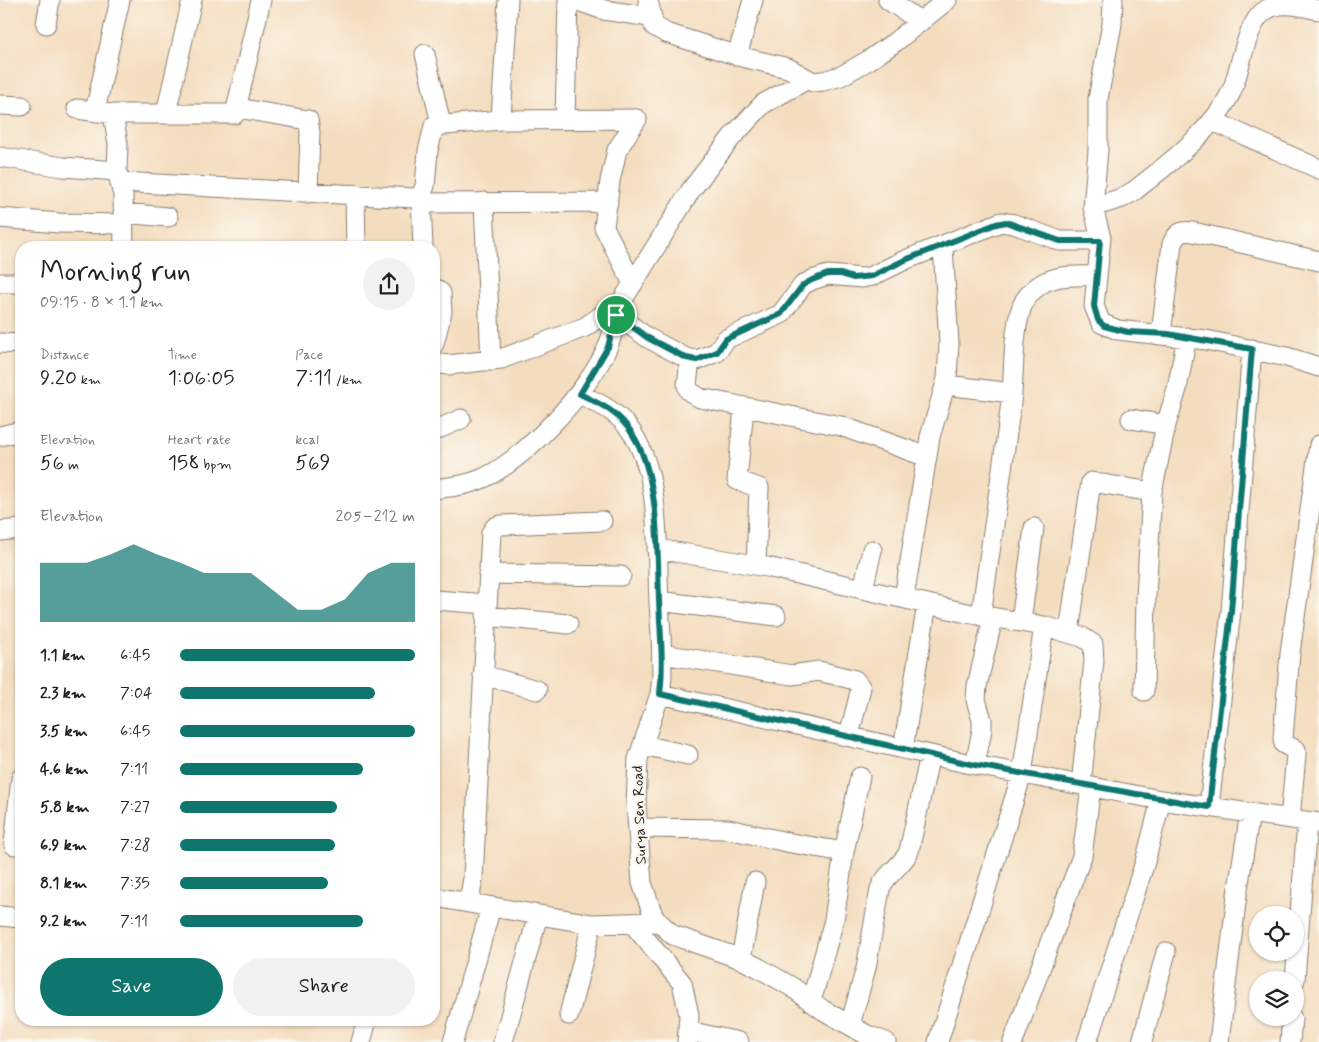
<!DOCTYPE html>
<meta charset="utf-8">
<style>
body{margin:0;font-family:Mynerve,sans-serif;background:#f2f2f2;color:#222;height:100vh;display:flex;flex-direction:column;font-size:19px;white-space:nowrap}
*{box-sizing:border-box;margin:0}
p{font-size:16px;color:#767676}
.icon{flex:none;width:28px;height:28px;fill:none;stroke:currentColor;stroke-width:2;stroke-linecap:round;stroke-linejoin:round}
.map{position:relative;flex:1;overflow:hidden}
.drawer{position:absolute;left:15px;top:241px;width:425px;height:785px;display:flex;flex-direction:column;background:#fff;border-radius:20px;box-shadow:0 1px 4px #0004}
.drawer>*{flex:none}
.buttons{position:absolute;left:1249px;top:906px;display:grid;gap:10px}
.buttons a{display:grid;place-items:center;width:55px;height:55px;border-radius:50%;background:#fff;box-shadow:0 1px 4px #0004;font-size:25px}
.pin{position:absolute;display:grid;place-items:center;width:42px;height:42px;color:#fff;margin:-21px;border:2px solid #fff;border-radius:50%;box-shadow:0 1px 5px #0007}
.round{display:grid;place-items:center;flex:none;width:52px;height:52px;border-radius:26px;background:#f2f2f2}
.headline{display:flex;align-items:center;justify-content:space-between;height:85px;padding:0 25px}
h1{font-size:28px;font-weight:600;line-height:38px}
.figures{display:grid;grid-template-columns:repeat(3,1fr);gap:8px;height:85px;padding:5px 25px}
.figures div{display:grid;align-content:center}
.figures b{font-size:21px;font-weight:600}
.figures small{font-size:14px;font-weight:400}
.figures p{font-size:14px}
.chart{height:140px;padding:10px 25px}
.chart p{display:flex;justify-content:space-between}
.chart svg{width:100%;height:90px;margin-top:5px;fill:#0f766e;opacity:.7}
.cta{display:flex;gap:10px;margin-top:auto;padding:10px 25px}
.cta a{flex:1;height:58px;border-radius:30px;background:#0f766e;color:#fff;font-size:20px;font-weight:600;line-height:58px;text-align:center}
.cta a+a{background:#f2f2f2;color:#222}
ul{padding:0 25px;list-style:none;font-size:16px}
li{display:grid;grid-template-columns:80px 60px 1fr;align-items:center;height:38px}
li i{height:12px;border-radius:6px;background:#0f766e}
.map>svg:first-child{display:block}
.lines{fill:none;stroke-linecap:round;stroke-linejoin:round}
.minor-casing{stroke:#887c6e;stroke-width:21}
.minor{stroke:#fff;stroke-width:19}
.route-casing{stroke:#fff;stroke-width:10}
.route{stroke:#0f766e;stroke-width:6}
.labels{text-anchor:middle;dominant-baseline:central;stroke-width:4.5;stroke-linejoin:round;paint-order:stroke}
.street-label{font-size:15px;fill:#1c1c1c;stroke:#fbf7ec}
</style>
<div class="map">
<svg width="1319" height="1042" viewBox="0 0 1319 1042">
<rect width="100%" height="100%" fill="#fbf7ec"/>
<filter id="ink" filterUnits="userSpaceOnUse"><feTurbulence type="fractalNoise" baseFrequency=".02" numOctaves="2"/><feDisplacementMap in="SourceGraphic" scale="10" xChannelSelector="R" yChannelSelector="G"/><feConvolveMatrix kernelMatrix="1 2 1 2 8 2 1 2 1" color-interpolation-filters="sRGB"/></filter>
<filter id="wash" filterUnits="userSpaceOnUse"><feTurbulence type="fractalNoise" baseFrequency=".0096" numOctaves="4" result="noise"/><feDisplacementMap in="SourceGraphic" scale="20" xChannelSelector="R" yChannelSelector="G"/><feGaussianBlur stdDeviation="1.12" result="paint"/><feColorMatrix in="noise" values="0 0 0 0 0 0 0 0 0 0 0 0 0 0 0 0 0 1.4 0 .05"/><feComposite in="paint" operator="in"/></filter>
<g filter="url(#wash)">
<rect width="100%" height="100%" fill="#f4ddbf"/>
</g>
<g filter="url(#ink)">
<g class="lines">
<defs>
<path id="minor" d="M576,0L604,10L650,17
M648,0L654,26L666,33L742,57L788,68L813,82L823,81L841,76L869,60L895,42L947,0
M888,0L920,21
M1113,0L1112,24L1098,99V150L1093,207L1101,238L1094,306L1101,323L1118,330L1206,340L1287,357L1319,367
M46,24L50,0
M425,54L441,124
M737,56L753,0
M0,105L22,106
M237,108L308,120L310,132L308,193
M77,109L113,114L118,144L117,171L123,195L124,248
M95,111L120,0
M166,113L192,0
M113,114H235L261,0
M501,120L508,0
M565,120L568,0
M1213,121L1319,169
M0,157L63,167L117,171
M120,182L414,198L421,196L425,186L428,151L434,126L501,120L637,119
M355,194L356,248
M421,196L423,248
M484,202L491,361
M422,203L608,202
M1093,207L1122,198L1134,191C1167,165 1215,129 1232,90C1241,68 1246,22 1266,10C1281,0 1303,7 1319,10
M123,213L168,217
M0,218L59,223L123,224
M0,283H21
M633,284L604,227L610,181L617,150L637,119
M434,288L441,293L442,312L434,344
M616,315L648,338L686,358L697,360L717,352L726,339L781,314L803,285L812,280L828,275L862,278L872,276L905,260L1001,222L1014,224L1060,241H1100
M1161,334L1172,244C1177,233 1181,230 1193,232L1319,261
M0,343L21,344
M690,359L687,385L689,391L700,398L841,426L927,457
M434,363L448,365L501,359L585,327L622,301L691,190L732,137L763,104L808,79
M946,385L1012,393
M579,394C601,404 620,413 633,434C662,482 656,548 659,602C661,627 662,652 662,677L660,694L638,759L636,804L642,883L654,918L673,935L741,959L759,968L792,987L823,1010L867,1035L886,1042
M744,408L737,480L759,488L756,565
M1131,419L1166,425
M434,431L461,419
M0,436L21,431
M434,489C449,487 465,486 479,480C522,463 591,389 608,346C614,333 615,319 618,305
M0,531L21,529
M657,549L767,567L962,612L1044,626L1082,637L1093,644L1094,661L1081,785
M488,574L621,576
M863,589L872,550
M904,598L930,437L947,379L949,343L943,247
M435,600L487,604
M659,601L776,616
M486,616L568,624
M981,616C991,542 1003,468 1012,394C1014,370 1013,320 1025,300C1042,274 1069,275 1096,276
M1021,621L1034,528
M1069,632L1091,482L1152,492
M662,654L792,675L819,671L855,680L861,688L849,736
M483,675L537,690
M1144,691L1146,597L1152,492L1166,425L1177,389L1187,337
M660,694L975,765L1161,800L1319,823
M643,745L688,755
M903,749L927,604
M975,765L982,730V720L976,700L977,686L993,618
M1209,807L1231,611L1252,349
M1290,819L1296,755V750L1284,744L1283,738L1290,653L1319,445
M638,828L728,829L791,843L844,852
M14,845L21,778
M434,897L592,924L658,922
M469,903L473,878L491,533L495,527L501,525L602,521
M0,916L21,918
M633,924L682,983L689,1015L687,1042
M741,959L755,882
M1295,980L1307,822
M811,1002L834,920L844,852L860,777
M569,1015L592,924
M850,1025L866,968L880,889C885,874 902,867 909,851L930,755
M688,1031L739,1042
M361,1042L367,1020
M453,1042L491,907
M503,1042L538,915
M938,1042L1022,774L1044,626
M1013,1042L1082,856L1091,787
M1087,1042L1145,862L1161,800
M1142,1042L1166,952
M1219,1042L1237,895L1250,813
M1290,1042L1292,1018"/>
</defs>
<use href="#minor" class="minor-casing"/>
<use href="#minor" class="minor"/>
</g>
</g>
<g class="lines" filter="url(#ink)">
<defs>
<path id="route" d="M1006,222L1060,241H1100L1094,306L1098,320L1104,326L1128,332L1168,334L1252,349L1231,611L1209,807L975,765L660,694C664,662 660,631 659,599C657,548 660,479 633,435C620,413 601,404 580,394L608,347L616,315L648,338L686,358L697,360L717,352L726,339L781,314L803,285L812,280L828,274H841L853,278L872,276L905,260L996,224Z"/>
</defs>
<use href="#route" class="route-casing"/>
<use href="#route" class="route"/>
</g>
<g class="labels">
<g class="street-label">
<text transform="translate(640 815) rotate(-92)">Surya Sen Road</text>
</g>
</g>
</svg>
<div class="buttons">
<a><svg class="icon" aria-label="locate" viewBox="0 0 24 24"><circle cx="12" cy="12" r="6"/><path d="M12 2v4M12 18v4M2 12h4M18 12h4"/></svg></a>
<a><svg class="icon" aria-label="layers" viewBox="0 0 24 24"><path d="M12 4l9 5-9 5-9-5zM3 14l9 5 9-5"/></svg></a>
</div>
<div class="pin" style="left:616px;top:315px;background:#1e9e55"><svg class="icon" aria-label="arrive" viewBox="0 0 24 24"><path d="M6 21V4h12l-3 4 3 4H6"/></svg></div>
<section class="drawer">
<div class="headline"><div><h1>Morning run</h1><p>09:15 · 8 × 1.1 km</p></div><a class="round"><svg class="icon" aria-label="share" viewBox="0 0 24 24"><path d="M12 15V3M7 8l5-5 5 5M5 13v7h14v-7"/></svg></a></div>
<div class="figures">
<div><p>Distance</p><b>9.20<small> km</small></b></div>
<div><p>Time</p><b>1:06:05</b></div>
<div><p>Pace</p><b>7:11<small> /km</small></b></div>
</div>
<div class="figures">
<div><p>Elevation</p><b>56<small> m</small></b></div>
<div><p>Heart rate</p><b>158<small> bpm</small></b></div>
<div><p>kcal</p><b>569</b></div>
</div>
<div class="chart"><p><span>Elevation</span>205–212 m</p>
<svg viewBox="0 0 160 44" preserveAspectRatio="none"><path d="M0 44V15L10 15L20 15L30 11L40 6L50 11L60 15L70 20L80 20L90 20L100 29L110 38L120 38L130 33L140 20L150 15L160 15V44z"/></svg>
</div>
<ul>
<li><b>1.1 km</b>6:45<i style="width:100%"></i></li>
<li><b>2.3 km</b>7:04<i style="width:83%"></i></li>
<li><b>3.5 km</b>6:45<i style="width:100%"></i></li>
<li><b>4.6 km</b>7:11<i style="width:78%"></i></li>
<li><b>5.8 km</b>7:27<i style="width:67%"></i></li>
<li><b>6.9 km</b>7:28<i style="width:66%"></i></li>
<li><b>8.1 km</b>7:35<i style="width:63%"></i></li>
<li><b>9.2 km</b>7:11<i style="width:78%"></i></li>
</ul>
<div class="cta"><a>Save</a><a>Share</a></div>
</section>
</div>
